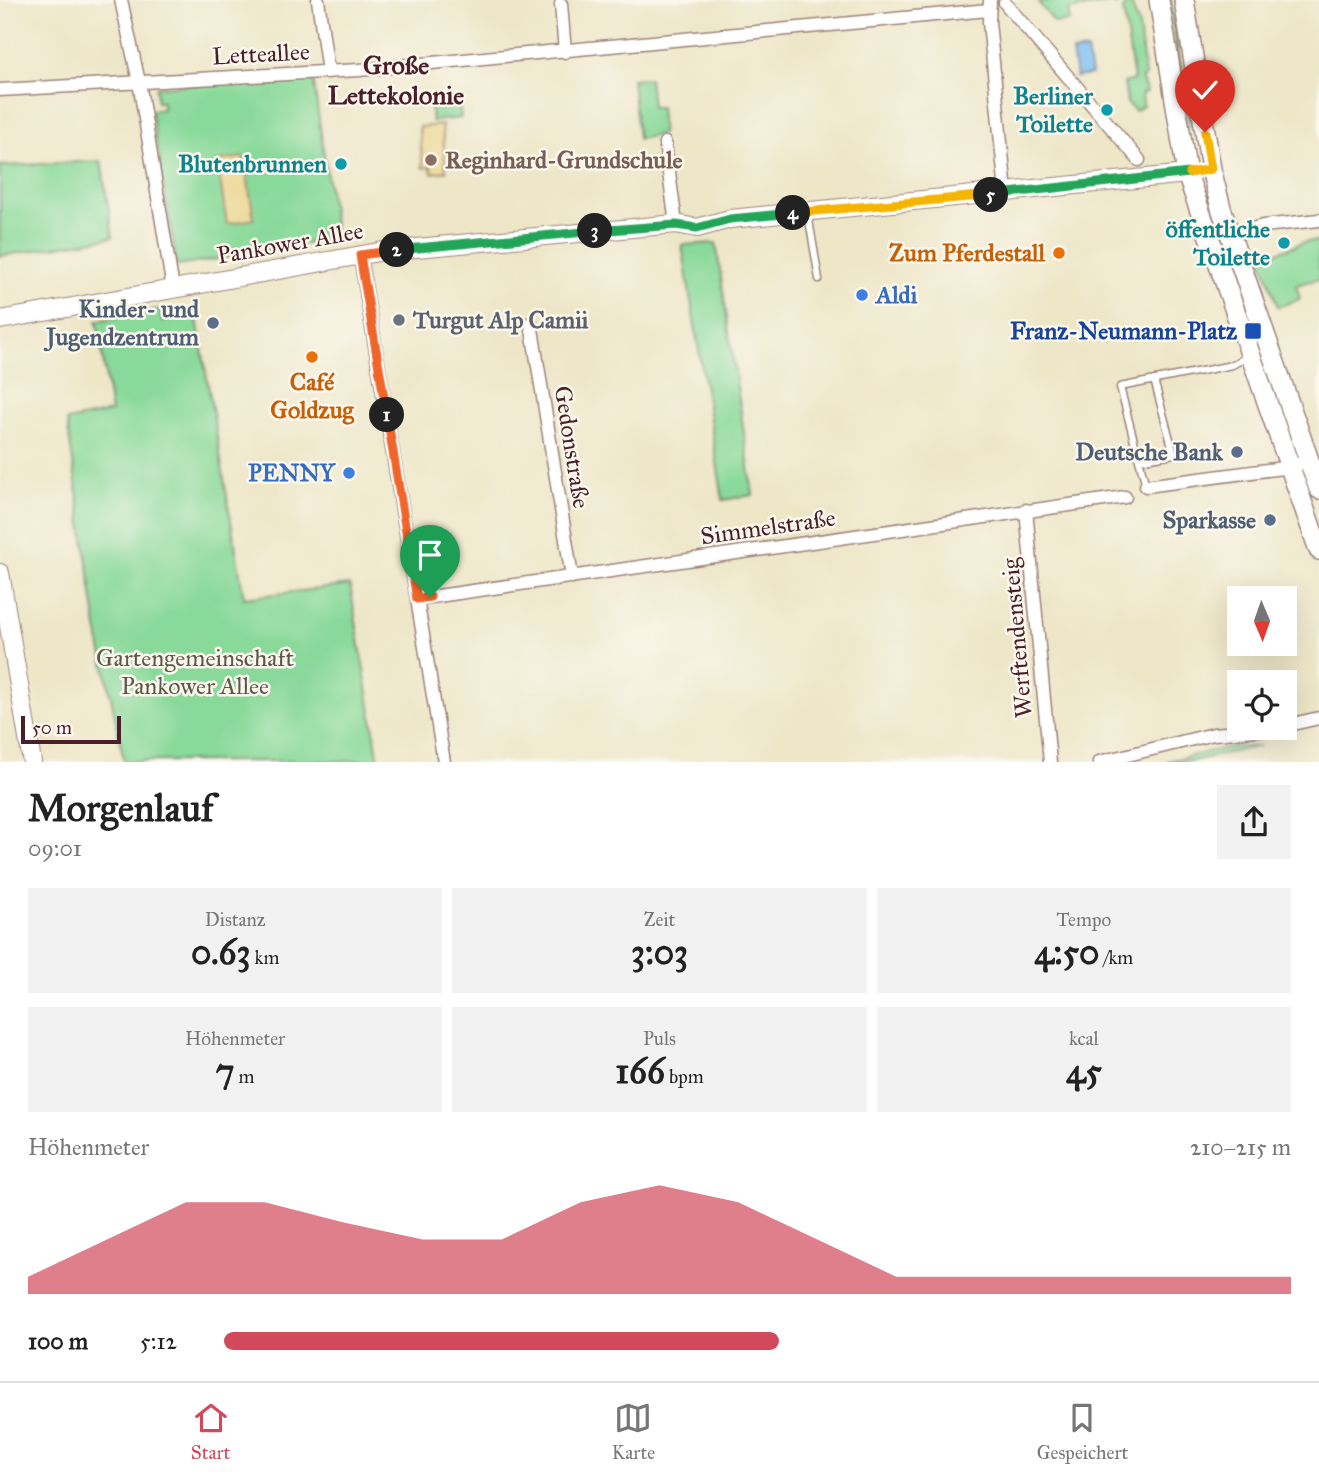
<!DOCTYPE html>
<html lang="de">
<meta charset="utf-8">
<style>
body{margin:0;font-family:"IM FELL Great Primer",serif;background:#f2f2f2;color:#222;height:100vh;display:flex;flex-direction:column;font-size:26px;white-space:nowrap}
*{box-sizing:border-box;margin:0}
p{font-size:23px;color:#767676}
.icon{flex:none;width:38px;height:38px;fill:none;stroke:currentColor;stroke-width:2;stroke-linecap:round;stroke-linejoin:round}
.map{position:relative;height:762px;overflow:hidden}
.panel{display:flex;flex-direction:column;background:#fff;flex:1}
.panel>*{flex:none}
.needle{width:46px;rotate:178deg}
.tools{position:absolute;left:1227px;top:586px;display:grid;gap:14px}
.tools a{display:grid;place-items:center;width:70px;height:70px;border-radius:0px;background:#fff;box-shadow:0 7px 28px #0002;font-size:35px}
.scale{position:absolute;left:21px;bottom:18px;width:100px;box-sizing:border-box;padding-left:7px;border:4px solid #4a1f2b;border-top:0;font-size:19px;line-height:24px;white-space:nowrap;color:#4a1f2b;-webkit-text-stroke:5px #fbf7ec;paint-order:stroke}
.pin{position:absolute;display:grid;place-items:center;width:60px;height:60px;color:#fff;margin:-72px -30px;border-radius:50% 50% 50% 0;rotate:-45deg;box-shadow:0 0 7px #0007}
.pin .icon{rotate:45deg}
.km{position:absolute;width:35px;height:35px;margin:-18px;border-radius:50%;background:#222;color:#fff;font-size:19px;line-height:35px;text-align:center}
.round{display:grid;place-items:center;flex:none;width:74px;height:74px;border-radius:0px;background:#f2f2f2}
.headline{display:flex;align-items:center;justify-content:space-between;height:119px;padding:0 28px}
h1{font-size:38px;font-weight:800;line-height:52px}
.stats{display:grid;grid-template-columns:repeat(3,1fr);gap:10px;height:119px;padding:7px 28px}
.stats div{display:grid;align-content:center;border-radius:0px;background:#f2f2f2;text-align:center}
.stats b{font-size:35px;font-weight:800}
.stats small{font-size:19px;font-weight:400}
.stats p{font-size:19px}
.chart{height:196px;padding:14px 28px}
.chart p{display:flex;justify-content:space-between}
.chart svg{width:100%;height:126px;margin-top:7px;fill:#d1495b;opacity:.7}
ul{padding:0 28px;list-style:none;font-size:23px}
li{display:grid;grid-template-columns:112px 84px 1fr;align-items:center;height:52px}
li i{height:18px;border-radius:9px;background:#d1495b}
.dock{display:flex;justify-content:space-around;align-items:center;height:98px;border-top:2px solid #e0e0e0;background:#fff;font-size:19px;color:#767676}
.dock a{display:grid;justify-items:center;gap:4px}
.dock .current{color:#d1495b}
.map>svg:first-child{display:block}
.green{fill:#88d99a;stroke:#697c62;stroke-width:2}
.sand{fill:#eeda9e;stroke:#9c7c64;stroke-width:2}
.water{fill:#7cbef2;stroke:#636e8e;stroke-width:2}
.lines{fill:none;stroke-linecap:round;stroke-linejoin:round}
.lane-casing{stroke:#9c8279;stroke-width:9}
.street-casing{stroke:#9c8279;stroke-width:15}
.secondary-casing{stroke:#9c8279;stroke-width:20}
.primary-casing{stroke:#9c8279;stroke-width:22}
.lane{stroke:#fff;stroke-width:6}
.street{stroke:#fff;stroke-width:12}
.secondary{stroke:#fff;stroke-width:18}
.primary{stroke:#fff;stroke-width:19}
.split-1-casing{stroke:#fff;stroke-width:14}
.split-2-casing{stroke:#fff;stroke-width:14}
.split-3-casing{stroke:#fff;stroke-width:14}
.split-4-casing{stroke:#fff;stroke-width:14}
.split-5-casing{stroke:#fff;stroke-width:14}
.split-6-casing{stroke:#fff;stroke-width:14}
.split-7-casing{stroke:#fff;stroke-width:14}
.split-1{stroke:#f0652b;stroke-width:9}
.split-2{stroke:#f0652b;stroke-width:9}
.split-3{stroke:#22a559;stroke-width:9}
.split-4{stroke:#22a559;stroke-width:9}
.split-5{stroke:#f5b400;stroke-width:9}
.split-6{stroke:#22a559;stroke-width:9}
.split-7{stroke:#f5b400;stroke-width:9}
.culture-dot{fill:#0f9aa8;stroke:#fbf7ec;stroke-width:2.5}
.education-dot{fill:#8d6e63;stroke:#fbf7ec;stroke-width:2.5}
.food-dot{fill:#e8710a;stroke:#fbf7ec;stroke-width:2.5}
.shop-dot{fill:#3f7fe0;stroke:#fbf7ec;stroke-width:2.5}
.worship-dot{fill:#6b7280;stroke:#fbf7ec;stroke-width:2.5}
.service-dot{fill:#5c6f8a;stroke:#fbf7ec;stroke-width:2.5}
.transit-dot{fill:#1a4fb4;stroke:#fbf7ec;stroke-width:2.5}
.labels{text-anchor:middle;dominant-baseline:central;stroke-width:5;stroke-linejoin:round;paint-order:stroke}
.street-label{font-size:24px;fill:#4a1f2b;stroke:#fbf7ec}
.culture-label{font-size:24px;font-weight:bold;fill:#0d838f;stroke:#fbf7ec;text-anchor:end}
.education-label{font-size:24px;font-weight:bold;fill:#785e54;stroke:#fbf7ec;text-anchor:start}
.food-label{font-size:24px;font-weight:bold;fill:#c56008;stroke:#fbf7ec;text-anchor:end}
.shop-label{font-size:24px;font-weight:bold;fill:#366cbe;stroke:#fbf7ec;text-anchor:start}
.service-label{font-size:24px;font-weight:bold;fill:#4e5e75;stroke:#fbf7ec;text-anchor:end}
.worship-label{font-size:24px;font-weight:bold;fill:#5b616d;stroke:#fbf7ec;text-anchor:start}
.transit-label{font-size:24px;font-weight:bold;fill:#164399;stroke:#fbf7ec;text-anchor:end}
.park-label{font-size:24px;fill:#5d574c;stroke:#fbf7ec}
.neighbourhood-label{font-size:26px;font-weight:bold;fill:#4a1f2b;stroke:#fbf7ec}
</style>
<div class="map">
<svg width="1319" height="762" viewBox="0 0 1319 762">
<rect width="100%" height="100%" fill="#fbf7ec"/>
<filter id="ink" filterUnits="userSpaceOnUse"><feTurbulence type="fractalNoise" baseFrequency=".0143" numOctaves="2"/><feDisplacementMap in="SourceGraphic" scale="14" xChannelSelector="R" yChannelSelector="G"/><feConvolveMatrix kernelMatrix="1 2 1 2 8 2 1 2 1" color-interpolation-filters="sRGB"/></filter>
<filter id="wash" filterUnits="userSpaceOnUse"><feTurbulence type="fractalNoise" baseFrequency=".00686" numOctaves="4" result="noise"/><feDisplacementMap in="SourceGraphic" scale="28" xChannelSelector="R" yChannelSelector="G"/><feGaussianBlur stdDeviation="1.57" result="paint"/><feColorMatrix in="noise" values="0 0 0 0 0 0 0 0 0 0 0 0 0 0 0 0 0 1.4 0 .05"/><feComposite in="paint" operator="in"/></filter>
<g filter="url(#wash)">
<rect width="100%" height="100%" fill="#ede6c7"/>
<path class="green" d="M1054,0H1119L1116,5L1113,3L1068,10L1070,21L1055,23L1038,2Z
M1130,0L1139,26L1145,77L1141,78L1147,92L1142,93L1143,106L1135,111L1127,103L1124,83L1134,80L1123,9Z
M1168,0H1171L1183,78L1197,125L1188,126Z
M313,78L336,238L177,266L151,110L163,109L162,101L157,102L156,87Z
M649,78L652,107H660L662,134L638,139L632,79Z
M459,100L461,118L432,121L430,103Z
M101,161L113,237L0,256V166Z
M1319,241V279L1296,285L1300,299L1278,307L1261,258L1304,242Z
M716,243L753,495L723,500L682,245Z
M160,309L162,321L196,313L244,598L350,585L379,761H124L97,628L67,421L111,412L97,321Z
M1260,746L1192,761H1167L1231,747Z"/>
<path class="sand" d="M442,125L446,171L432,173L431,167L423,168L419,127Z
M244,157L254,219L227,224L217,161Z"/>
<path class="water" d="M1087,50L1091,75L1076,77L1072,52Z"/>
</g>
<g filter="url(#ink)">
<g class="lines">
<defs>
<path id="lane" d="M808,214L819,279
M1139,460L1174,454L1154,380
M1146,486L1120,387L1232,365L1247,357"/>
<path id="street" d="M121,0L139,82L173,289
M318,0L328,72
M990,0L989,22L1006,193
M1005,3L1139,160
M561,4L565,52
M0,90L359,70L988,10
M665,143L676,224
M1229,235L1263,226L1319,220
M360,255L444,762
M531,323L572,577
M1146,486L1290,467L1309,460
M1026,510L1050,762
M417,599L1125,497
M1284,726L1319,718
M1099,762L1214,734L1277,728"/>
<path id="secondary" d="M0,320L384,251L676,224L697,228L730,219L1187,174
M0,573L32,762"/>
<path id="primary" d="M1159,0L1187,174L1319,550
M1184,0L1211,169L1221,208L1319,489"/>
</defs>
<use href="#lane" class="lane-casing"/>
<use href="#street" class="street-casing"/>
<use href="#secondary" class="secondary-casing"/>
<use href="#primary" class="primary-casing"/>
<use href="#lane" class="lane"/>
<use href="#street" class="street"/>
<use href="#secondary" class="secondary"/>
<use href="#primary" class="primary"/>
</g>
</g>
<g class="lines" filter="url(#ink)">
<defs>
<path id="split-1" d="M387,415L417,599L430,597"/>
<path id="split-2" d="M387,415L360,255L397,250"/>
<path id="split-3" d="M397,250L595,231"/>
<path id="split-4" d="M595,231L676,225L697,228L730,219L793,213"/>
<path id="split-5" d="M793,213L991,195"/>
<path id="split-6" d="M991,195L1189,173"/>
<path id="split-7" d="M1189,173L1211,169L1205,132"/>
</defs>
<use href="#split-1" class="split-1-casing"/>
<use href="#split-2" class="split-2-casing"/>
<use href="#split-3" class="split-3-casing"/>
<use href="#split-4" class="split-4-casing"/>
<use href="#split-5" class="split-5-casing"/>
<use href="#split-6" class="split-6-casing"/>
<use href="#split-7" class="split-7-casing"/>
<use href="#split-1" class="split-1"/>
<use href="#split-2" class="split-2"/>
<use href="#split-3" class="split-3"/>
<use href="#split-4" class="split-4"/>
<use href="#split-5" class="split-5"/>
<use href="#split-6" class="split-6"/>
<use href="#split-7" class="split-7"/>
</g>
<g class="culture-dot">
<circle cx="1107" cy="110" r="7"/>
<circle cx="341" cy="164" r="7"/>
<circle cx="1284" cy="243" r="7"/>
</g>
<circle class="education-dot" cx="431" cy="160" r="7"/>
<g class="food-dot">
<circle cx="1059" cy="253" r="7"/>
<circle cx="312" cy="357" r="7"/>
</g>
<g class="shop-dot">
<circle cx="862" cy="295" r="7"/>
<circle cx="349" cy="473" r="7"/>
</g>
<circle class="worship-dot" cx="399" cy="320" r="7"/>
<g class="service-dot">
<circle cx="213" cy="323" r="7"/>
<circle cx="1237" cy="452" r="7"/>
<circle cx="1270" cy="520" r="7"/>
</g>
<rect class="transit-dot" x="1244" y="322" width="18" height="18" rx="3.5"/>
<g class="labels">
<g class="street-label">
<text transform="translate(261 54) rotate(-3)">Letteallee</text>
<text transform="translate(290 243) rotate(-10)">Pankower Allee</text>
<text transform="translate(572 447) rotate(81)">Gedonstraße</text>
<text transform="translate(768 527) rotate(-8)">Simmelstraße</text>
<text transform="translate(1017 638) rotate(-95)">Werftendensteig</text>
</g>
<g class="culture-label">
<text x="1093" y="96">Berliner<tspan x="1093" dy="28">Toilette</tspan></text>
<text x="327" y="164">Blutenbrunnen</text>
<text x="1270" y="229">öffentliche<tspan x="1270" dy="28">Toilette</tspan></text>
</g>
<g class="education-label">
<text x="445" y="160">Reginhard-Grundschule</text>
</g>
<g class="food-label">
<text x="1045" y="253">Zum Pferdestall</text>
<text x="312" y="382" text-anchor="middle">Café<tspan x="312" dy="28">Goldzug</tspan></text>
</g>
<g class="shop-label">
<text x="876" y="295">Aldi</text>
<text x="335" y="473" text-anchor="end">PENNY</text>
</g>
<g class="service-label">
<text x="199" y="309">Kinder- und<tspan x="199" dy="28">Jugendzentrum</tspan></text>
<text x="1223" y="452">Deutsche Bank</text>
<text x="1256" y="520">Sparkasse</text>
</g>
<g class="worship-label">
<text x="413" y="320">Turgut Alp Camii</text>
</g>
<g class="transit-label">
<text x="1237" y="331">Franz-Neumann-Platz</text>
</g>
<g class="park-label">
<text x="195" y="658">Gartengemeinschaft<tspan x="195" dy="28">Pankower Allee</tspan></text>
</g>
<g class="neighbourhood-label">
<text x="396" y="65">Große<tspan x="396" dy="30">Lettekolonie</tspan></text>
</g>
</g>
</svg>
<div class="tools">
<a><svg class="needle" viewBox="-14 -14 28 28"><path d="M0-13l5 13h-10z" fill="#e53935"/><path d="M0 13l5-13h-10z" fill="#767676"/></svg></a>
<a><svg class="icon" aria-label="locate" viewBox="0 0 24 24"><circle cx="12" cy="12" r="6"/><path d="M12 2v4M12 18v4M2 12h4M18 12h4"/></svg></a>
</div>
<div class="scale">50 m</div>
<div class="pin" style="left:430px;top:597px;background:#1e9e55"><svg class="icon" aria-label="arrive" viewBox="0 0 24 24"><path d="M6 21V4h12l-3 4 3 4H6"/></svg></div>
<div class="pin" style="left:1205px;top:132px;background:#d93025"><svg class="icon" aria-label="check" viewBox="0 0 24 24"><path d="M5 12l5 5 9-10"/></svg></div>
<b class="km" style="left:387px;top:415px">1</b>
<b class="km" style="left:397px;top:250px">2</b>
<b class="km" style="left:595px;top:231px">3</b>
<b class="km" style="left:793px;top:213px">4</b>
<b class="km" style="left:991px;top:195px">5</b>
</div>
<section class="panel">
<div class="headline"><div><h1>Morgenlauf</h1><p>09:01</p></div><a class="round"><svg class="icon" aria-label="share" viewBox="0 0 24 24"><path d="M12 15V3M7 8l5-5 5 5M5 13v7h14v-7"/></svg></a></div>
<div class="stats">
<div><p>Distanz</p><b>0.63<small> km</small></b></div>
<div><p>Zeit</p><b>3:03</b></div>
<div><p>Tempo</p><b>4:50<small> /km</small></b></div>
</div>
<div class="stats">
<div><p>Höhenmeter</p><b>7<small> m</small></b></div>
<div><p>Puls</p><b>166<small> bpm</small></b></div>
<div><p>kcal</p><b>45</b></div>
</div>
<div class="chart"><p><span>Höhenmeter</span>210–215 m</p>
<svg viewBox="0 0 160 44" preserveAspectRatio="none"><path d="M0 44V38L10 25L20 12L30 12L40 19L50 25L60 25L70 12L80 6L90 12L100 25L110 38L120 38L130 38L140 38L150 38L160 38V44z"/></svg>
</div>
<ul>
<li><b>100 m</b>5:12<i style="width:52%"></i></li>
</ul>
</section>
<nav class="dock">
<a class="current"><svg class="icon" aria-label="home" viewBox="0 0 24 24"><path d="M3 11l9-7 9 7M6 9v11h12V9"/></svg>Start</a>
<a><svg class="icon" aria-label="map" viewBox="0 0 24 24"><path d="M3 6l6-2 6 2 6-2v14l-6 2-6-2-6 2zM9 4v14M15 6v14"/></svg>Karte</a>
<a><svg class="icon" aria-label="saved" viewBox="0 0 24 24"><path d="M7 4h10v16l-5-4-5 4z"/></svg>Gespeichert</a>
</nav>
